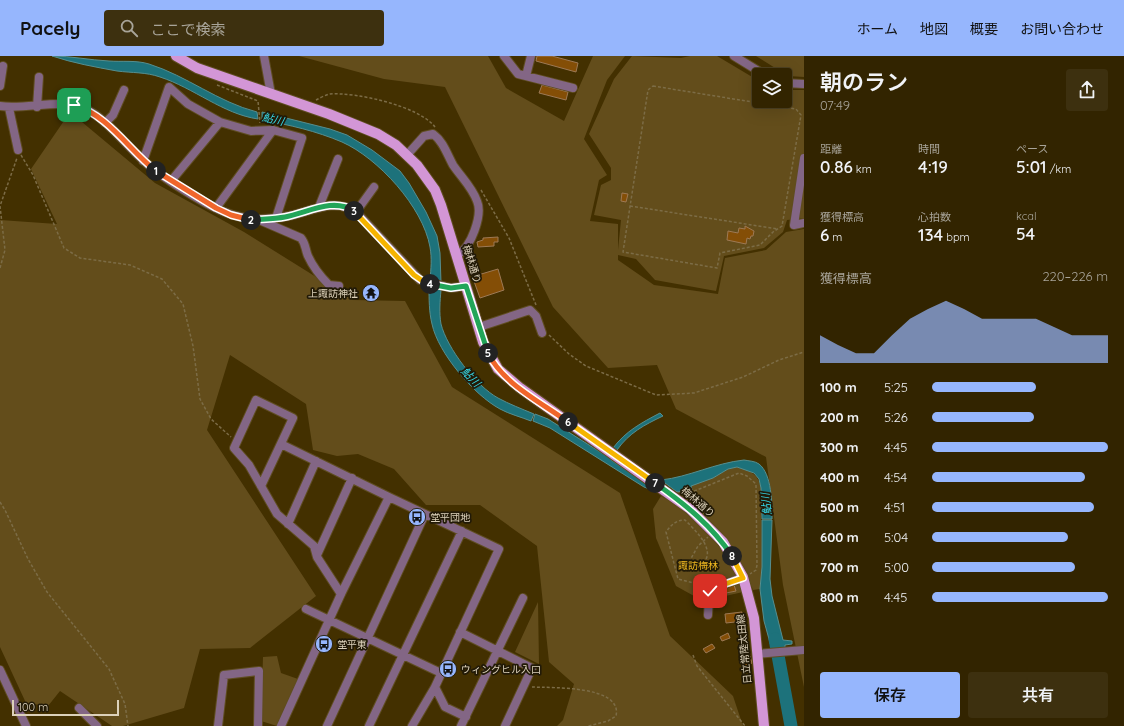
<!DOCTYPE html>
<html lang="ja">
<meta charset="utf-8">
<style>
body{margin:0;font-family:Quicksand,"Noto Sans JP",sans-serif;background:#3d300f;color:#f1f3f6;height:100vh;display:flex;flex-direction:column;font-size:15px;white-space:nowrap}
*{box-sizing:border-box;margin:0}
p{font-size:13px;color:#a8a499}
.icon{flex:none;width:22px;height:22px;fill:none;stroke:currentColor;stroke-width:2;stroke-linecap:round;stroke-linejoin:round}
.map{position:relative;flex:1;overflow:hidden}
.details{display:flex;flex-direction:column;background:#322400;width:320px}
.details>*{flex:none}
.controls{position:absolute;left:752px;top:12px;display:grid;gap:8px}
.controls a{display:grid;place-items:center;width:40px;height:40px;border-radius:4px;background:#322400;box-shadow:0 4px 16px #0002,0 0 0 1px #4d4122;font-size:20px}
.scale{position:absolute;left:12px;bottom:10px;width:107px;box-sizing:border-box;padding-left:4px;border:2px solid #dcd1ba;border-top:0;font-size:11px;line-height:14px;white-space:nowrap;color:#dcd1ba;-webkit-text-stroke:3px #221a07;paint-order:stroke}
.pin{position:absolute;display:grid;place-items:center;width:34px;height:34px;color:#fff;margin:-17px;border-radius:8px;box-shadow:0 2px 6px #0006}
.km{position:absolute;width:20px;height:20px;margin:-10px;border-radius:50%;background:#222;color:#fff;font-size:11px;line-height:20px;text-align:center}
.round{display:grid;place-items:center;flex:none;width:42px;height:42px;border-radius:4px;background:#3d300f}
.overview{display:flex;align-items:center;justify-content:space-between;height:68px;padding:0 16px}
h1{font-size:22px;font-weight:600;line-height:30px}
.figures{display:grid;grid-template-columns:repeat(3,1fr);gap:6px;height:68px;padding:4px 16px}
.figures div{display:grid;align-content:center}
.figures b{font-size:17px;font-weight:600}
.figures small{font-size:11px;font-weight:400}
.figures p{font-size:11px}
.chart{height:112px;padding:8px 16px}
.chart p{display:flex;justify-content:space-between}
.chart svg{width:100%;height:72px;margin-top:4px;fill:#96b6fd;opacity:.7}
.button{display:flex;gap:8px;margin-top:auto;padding:8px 16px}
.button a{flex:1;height:46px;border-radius:4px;background:#96b6fd;color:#111;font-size:16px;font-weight:600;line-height:46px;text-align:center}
.button a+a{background:#3d300f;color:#f1f3f6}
ul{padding:0 16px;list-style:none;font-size:13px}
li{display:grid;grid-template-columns:64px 48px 1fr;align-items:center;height:30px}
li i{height:10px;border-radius:5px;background:#96b6fd}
header{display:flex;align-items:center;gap:24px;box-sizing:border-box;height:56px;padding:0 20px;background:#96b6fd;color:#111}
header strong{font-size:19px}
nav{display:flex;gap:22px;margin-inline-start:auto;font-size:14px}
.search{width:280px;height:36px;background:#3d300f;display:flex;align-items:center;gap:10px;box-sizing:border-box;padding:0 14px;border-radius:4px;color:#a8a499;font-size:15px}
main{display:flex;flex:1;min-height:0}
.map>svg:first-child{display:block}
.green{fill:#634d1b}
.water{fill:#1d727b;stroke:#568e8e}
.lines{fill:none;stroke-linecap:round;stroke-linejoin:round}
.river{stroke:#1d727b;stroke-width:13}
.building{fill:#844e06;stroke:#9d7955}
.minor-casing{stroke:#5f4d21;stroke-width:10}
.major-casing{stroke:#5f4d21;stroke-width:12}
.path{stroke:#7c6c46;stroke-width:1.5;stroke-dasharray:3 2;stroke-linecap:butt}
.minor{stroke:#836685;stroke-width:8}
.major{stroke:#d396d6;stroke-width:10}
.split-1-casing{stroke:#fff;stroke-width:8}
.split-2-casing{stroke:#fff;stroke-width:8}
.split-3-casing{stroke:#fff;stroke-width:8}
.split-4-casing{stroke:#fff;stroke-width:8}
.split-5-casing{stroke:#fff;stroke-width:8}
.split-6-casing{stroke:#fff;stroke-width:8}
.split-7-casing{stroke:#fff;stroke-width:8}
.split-8-casing{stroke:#fff;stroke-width:8}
.split-9-casing{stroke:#fff;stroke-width:8}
.split-1{stroke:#f0652b;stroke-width:5}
.split-2{stroke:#f0652b;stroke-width:5}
.split-3{stroke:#22a559;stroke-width:5}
.split-4{stroke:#f5b400;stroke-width:5}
.split-5{stroke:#22a559;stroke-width:5}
.split-6{stroke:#f0652b;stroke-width:5}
.split-7{stroke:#f5b400;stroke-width:5}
.split-8{stroke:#22a559;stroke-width:5}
.split-9{stroke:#f5b400;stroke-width:5}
.labels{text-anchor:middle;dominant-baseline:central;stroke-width:3.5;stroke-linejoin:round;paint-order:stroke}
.street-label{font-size:10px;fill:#dcd1ba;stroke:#221a07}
.poi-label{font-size:10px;fill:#dcd1ba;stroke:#221a07;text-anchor:start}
.park-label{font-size:10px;fill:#f0b820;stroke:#221a07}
.water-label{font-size:11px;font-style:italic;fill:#35d7e7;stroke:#221a07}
</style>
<header>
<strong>Pacely</strong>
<div class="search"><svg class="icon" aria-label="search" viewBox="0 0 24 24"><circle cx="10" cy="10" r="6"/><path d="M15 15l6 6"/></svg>ここで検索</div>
<nav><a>ホーム</a><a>地図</a><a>概要</a><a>お問い合わせ</a></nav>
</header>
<main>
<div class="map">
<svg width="804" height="670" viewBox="0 0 804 670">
<rect width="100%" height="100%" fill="#433000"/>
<path class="green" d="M299,0H488L506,32L564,65L593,0H625L607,24L584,83L607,119L599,124L590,165L618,168V194L621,164L594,159L601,129L611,124V112L589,78L614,23L632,0L681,2L690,0H717L759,25V45H785V34H804V162L787,164L783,176L764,192L724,200L716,235L655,224L636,203L618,199V204L654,229L718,238L725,202L766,194L786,176L804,173V631L783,529L766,401L676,353L657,309L608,312L553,251L445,31L384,23Z
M756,0H804V21L788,20Z
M70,56L155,127L244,176L353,244L405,245L452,331L620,437L670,580L733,640L743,670H557L563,664L574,628L549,606L537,490L480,449H426L394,413L358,398L337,400L313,394L306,348L230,299L207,374L316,540L250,592L200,593L184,652L123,670H112L60,635L48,650L26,647L0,591V164L57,168L31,113Z
M737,411C750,415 758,417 761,432L762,511L760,533L753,534C737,493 712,462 677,436L691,434L690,430L713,422L728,413Z
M661,440C698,461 733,494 743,536L703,545L676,530L656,482L653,453Z
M538,546L539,608L515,596Z
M277,600L281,617L298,623L277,670L261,665L263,601Z"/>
<path class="water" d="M52,0C71,0 89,4 109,5C122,6 136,4 149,8C187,20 218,46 257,56L258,63C223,58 194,32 160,21C146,16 132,17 117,15C95,11 73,7 52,0Z
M262,56L330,73L347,79L372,94L400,115L409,127L426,156L437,180L440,197L441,227L430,224C431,213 432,202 430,191C423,151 378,102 342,86C316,75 290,69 262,64Z
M429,231L441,234C440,245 439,257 441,268C447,292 476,330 498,342C509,348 522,353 534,358L531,365C521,361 509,358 500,353C474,339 438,297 432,268C429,256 429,243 429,231Z
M660,357L663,360C644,369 629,377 617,394L613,392C626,375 641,367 660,357Z
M535,358L548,363L608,401L610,400L611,404L660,437L644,431L550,372L533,365Z
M744,404C749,405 755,405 759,408C772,418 772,448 772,463H762L761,432L759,423L754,417L737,411L728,413L713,422L691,430L692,434L677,436L661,424C689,421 715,407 744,404Z
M762,464H772L770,523L772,540L783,584L792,585V588L785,589V593L772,594L764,565L760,533L762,511Z"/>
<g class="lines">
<path class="river" d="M775,583L791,670"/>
</g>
<path class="building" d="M537,0H552L578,7L576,16L536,5Z
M542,29L568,36L566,44L539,37Z
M622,137L628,138L626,146L621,145Z
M745,170L754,175L753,180H751L750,183L747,182L746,188L727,184L728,175L738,177L739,172L745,173Z
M498,181V186H494V190L478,191L477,186L483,184V182Z
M476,212L478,219L498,213L504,234L480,242L470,214Z
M734,529L736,535L726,537L725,531Z
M742,556L744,565L726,567L725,558Z
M728,577L730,582L722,585L720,581Z
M712,588L715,592L706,597L703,593Z
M750,600L752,607L745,610L742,603Z"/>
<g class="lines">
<defs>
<path id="minor" d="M264,0L271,38
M504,0L518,18L573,32
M734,0L765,19
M526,20L531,0
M785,27L804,28
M0,30L3,10
M0,50C26,54 61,42 84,52C107,63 124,87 143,104C161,121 209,152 233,159C249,164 266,164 283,161C308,158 332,140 356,156L420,224L451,232L466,230
M37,51L39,21
M9,52L18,94
M105,67L113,59L124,34
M407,99L424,80L433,78C443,85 447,98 453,109C461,121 472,131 477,145C483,159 471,192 457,199
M804,102L794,169L804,167
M143,105L169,31L188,48L220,66
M171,125L220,66L251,75L273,74
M319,151L338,103
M216,152L273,74L302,82L276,162
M356,156L374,131
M257,163L301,182C306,188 305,193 308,200C313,211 321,221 329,229L339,230
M479,271L530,254L536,260L542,277
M281,388L389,441
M261,430L293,362L256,344L234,392L249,409L277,458L314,490L317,501L341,538
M288,468L316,405
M317,499L352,422
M306,553L441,617
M708,559L709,541L712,533L743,521
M460,576L532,612L505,670
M757,598L804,594
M0,614L26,670
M435,631L445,651L466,661
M79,652L97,670
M218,670L224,619L259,615L258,670
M281,670L341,538L389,441L499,493L435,631L412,670
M327,670L425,458
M369,670L462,475
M461,670L523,542"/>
<path id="major" d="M176,0L197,12L329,58L378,78L396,89L417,109L435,134L441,149L483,286L498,313L519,331L690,453L723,486L743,521L754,562L764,670"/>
</defs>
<use href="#minor" class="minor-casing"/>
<use href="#major" class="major-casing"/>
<path class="path" d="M217,29L258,45L260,67
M653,30L796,53L801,59L782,170L773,176L760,189L720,197L717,212L623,196L648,34Z
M316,44C320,42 325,39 330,38C356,36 419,50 435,71
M21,99L33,119L64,192L80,202L130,209L162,223L183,248L193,290L200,343L211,363L231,381
M481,134L509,182L536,249
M630,150L778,173
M0,212L5,194L0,150L17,102
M549,279L569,298L586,310L656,339L694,337L743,321L779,304L804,296
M686,441L692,436L739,417L747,420L756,428L757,509L756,514L750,518
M0,446L5,454L28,503L47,536L109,613L125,648L128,670
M689,506L698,490L708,481
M703,507C717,494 694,473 685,464C676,464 671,469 666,476L678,523L706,530
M693,599L697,610L745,670
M532,631C551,632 623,629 616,660L608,665L588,670"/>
<use href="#minor" class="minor"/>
<use href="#major" class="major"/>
</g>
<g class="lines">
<defs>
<path id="split-1" d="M74,49C108,59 129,94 156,115"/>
<path id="split-2" d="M156,115L216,152L231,159L251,164"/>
<path id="split-3" d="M251,164C262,163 274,163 285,161C307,157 333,141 354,155"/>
<path id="split-4" d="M354,155L414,219L424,226L430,228"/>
<path id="split-5" d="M430,228L451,232L466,230L488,297"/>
<path id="split-6" d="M488,297C503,328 541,346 568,366"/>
<path id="split-7" d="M568,366L655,427"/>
<path id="split-8" d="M655,427C685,448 712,470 732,500"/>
<path id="split-9" d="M710,535L716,531L743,522L732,500"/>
</defs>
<use href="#split-1" class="split-1-casing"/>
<use href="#split-2" class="split-2-casing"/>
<use href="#split-3" class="split-3-casing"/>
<use href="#split-4" class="split-4-casing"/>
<use href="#split-5" class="split-5-casing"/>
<use href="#split-6" class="split-6-casing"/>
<use href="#split-7" class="split-7-casing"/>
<use href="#split-8" class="split-8-casing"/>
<use href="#split-9" class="split-9-casing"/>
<use href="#split-1" class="split-1"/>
<use href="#split-2" class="split-2"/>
<use href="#split-3" class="split-3"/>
<use href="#split-4" class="split-4"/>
<use href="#split-5" class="split-5"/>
<use href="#split-6" class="split-6"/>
<use href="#split-7" class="split-7"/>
<use href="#split-8" class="split-8"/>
<use href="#split-9" class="split-9"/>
</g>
<defs>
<symbol id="temple-disc" viewBox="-11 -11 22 22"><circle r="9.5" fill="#96b6fd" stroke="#221a07"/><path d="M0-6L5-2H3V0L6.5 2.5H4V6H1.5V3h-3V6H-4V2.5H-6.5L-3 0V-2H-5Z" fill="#111"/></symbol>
<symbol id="bus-disc" viewBox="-11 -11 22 22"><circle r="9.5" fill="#96b6fd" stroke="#221a07"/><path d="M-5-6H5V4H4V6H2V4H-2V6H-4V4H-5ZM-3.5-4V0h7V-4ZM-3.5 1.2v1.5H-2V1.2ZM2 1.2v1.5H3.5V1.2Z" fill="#111"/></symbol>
</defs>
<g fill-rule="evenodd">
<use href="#temple-disc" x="361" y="227" width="20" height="20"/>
<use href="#bus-disc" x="407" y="451" width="20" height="20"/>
<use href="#bus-disc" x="314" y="578" width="20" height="20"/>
<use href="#bus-disc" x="438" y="603" width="20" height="20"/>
</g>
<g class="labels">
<g class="street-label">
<text transform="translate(472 208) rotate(73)">梅林通り</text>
<text transform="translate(698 446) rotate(41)">梅林通り</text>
<text transform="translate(744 593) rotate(-96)">日立常陸太田線</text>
</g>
<g class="poi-label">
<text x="358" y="237" text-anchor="end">上諏訪神社</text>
<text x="430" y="461">堂平団地</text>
<text x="337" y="588">堂平東</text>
<text x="461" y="613">ウィングヒル入口</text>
</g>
<g class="park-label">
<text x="698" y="509">諏訪梅林</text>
</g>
<g class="water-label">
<text transform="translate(273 63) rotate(13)">鮎川</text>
<text transform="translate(471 321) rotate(46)">鮎川</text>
<text transform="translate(766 448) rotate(-96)">鮎川</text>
</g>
</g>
</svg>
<div class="controls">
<a><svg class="icon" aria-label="layers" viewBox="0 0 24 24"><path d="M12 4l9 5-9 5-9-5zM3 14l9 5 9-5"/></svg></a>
</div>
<div class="scale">100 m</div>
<div class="pin" style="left:74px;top:49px;background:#1e9e55"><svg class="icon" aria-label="arrive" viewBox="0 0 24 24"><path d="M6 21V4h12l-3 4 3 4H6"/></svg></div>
<div class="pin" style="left:710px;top:535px;background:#d93025"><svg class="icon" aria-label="check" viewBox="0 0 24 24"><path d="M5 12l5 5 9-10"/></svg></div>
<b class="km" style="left:156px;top:115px">1</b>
<b class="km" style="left:251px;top:164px">2</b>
<b class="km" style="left:354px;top:155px">3</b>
<b class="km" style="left:430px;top:228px">4</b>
<b class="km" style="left:488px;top:297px">5</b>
<b class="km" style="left:568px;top:366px">6</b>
<b class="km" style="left:655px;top:427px">7</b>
<b class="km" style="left:732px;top:500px">8</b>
</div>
<section class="details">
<div class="overview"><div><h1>朝のラン</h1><p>07:49</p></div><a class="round"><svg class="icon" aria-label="share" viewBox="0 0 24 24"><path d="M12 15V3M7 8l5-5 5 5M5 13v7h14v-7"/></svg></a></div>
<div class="figures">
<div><p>距離</p><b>0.86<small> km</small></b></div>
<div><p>時間</p><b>4:19</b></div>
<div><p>ペース</p><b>5:01<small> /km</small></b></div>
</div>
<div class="figures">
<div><p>獲得標高</p><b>6<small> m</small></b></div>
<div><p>心拍数</p><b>134<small> bpm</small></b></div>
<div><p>kcal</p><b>54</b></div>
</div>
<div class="chart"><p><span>獲得標高</span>220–226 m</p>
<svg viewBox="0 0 160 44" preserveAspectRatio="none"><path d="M0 44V27L10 33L20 38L30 38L40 27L50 17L60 11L70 6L80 11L90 17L100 17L110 17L120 17L130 22L140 27L150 27L160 27V44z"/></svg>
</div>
<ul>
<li><b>100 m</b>5:25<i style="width:59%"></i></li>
<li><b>200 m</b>5:26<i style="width:58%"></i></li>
<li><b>300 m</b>4:45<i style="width:100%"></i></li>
<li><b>400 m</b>4:54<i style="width:87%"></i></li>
<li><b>500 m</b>4:51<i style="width:92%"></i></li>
<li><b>600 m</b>5:04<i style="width:77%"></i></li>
<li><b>700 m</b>5:00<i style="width:81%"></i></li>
<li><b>800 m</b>4:45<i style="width:100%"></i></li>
</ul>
<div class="button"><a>保存</a><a>共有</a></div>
</section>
</main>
